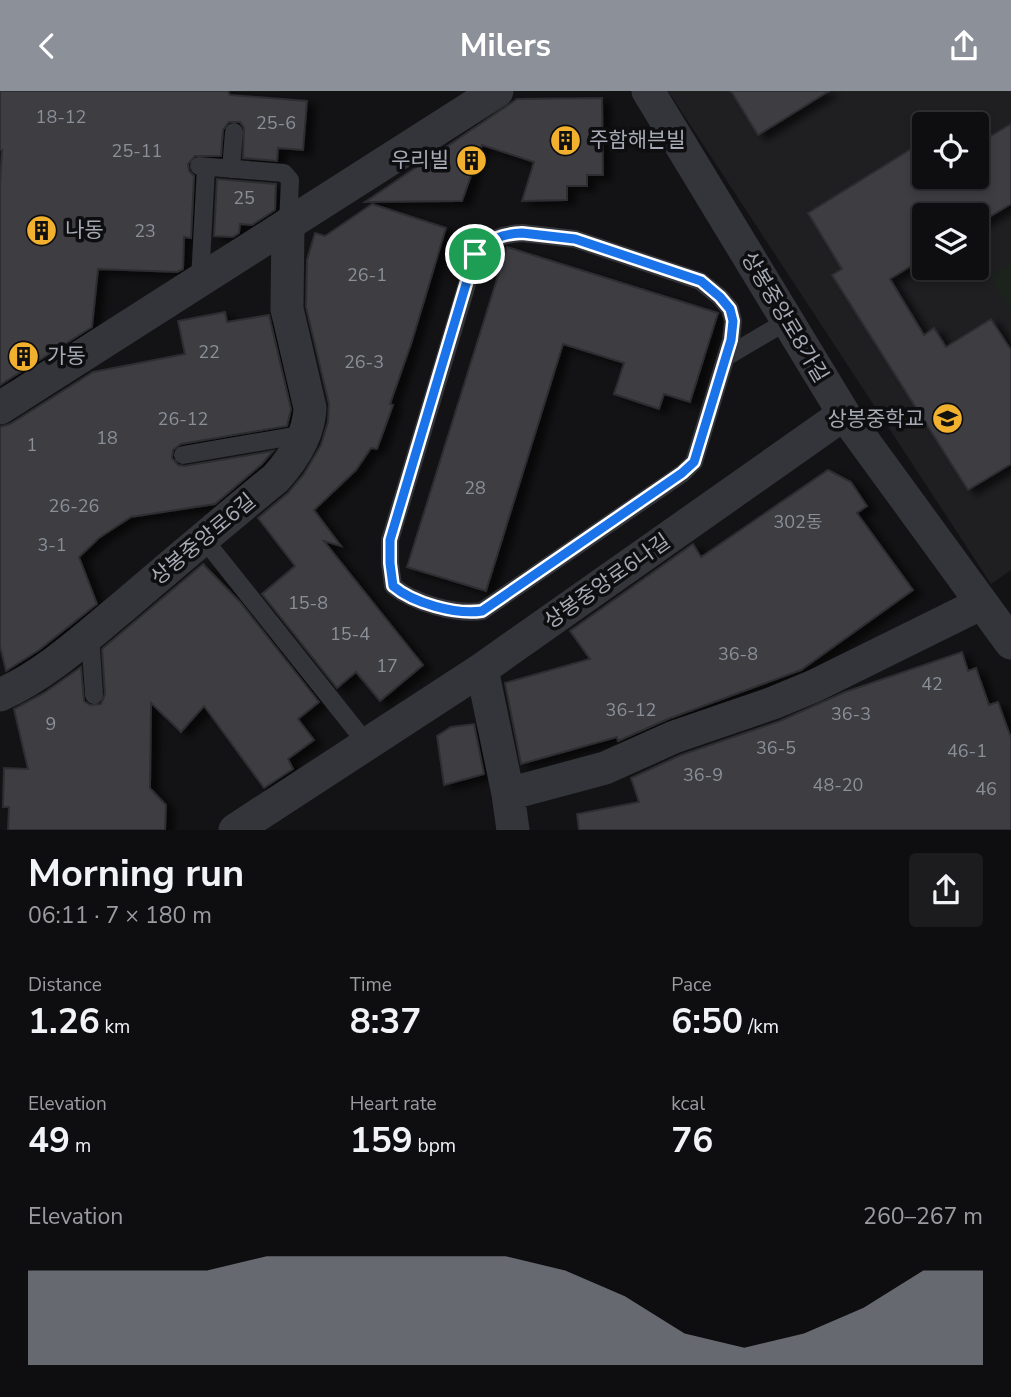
<!DOCTYPE html>
<meta charset="utf-8">
<style>
body{margin:0;font-family:"Nunito Sans","Noto Sans KR",sans-serif;background:#1c1c1e;color:#f1f3f6;height:100vh;display:flex;flex-direction:column;font-size:26px;white-space:nowrap}
*{box-sizing:border-box;margin:0}
p{font-size:23px;color:#9b9c9f}
.icon{flex:none;width:38px;height:38px;fill:none;stroke:currentColor;stroke-width:2;stroke-linecap:round;stroke-linejoin:round}
.map{position:relative;height:739px;overflow:hidden}
.panel{display:flex;flex-direction:column;background:#0e0e10;flex:1}
.panel>*{flex:none}
.tools{position:absolute;left:912px;top:21px;display:grid;gap:14px}
.tools a{display:grid;place-items:center;width:77px;height:77px;border-radius:7px;background:#0e0e10;box-shadow:0 4px 10px #0003,0 0 0 2px #2e2e30;font-size:35px}
.pin{position:absolute;display:grid;place-items:center;width:60px;height:60px;color:#fff;margin:-30px;border:4px solid #fff;border-radius:50%;box-shadow:0 2px 7px #0007}
.round{display:grid;place-items:center;flex:none;width:74px;height:74px;border-radius:7px;background:#1c1c1e}
.overview{display:flex;align-items:center;justify-content:space-between;height:119px;padding:0 28px}
h1{font-size:38px;font-weight:700;line-height:52px}
.metrics{display:grid;grid-template-columns:repeat(3,1fr);gap:10px;height:119px;padding:7px 28px}
.metrics div{display:grid;align-content:center}
.metrics b{font-size:35px;font-weight:700}
.metrics small{font-size:19px;font-weight:400}
.metrics p{font-size:19px}
.chart{height:196px;padding:14px 28px}
.chart p{display:flex;justify-content:space-between}
.chart svg{width:100%;height:126px;margin-top:7px;fill:#8c9099;opacity:.7}
header{display:flex;justify-content:space-between;align-items:center;height:91px;padding:0 28px;background:#8c9099;color:#fff;font-size:32px;font-weight:700}
.map>svg:first-child{display:block}
.built{fill:#1f1f22;fill-rule:evenodd}
.green{fill:#1b231c}
.building{fill:#3d3e42;stroke:#2d2d31;stroke-width:2;filter:url(#shadow)}
.lines{fill:none;stroke-linecap:round;stroke-linejoin:round}
.service{stroke:#34353a;stroke-width:18}
.minor{stroke:#34353a;stroke-width:33}
.route-casing{stroke:#fff;stroke-width:14}
.route{stroke:#1a73e8;stroke-width:9}
.labels{text-anchor:middle;dominant-baseline:central;stroke-width:7;stroke-linejoin:round;paint-order:stroke}
.number-label{font-size:18px;fill:#8b8f98}
.poi-label{font-size:21px;fill:#a5aab5;stroke:#0e0e10;text-anchor:start}
.street-label{font-size:21px;fill:#a5aab5;stroke:#0e0e10}
</style>
<header><svg class="icon" aria-label="back" viewBox="0 0 24 24"><path d="M15 5l-7 7 7 7"/></svg>Milers<svg class="icon" aria-label="share" viewBox="0 0 24 24"><path d="M12 15V3M7 8l5-5 5 5M5 13v7h14v-7"/></svg></header>
<div class="map">
<svg width="1011" height="739" viewBox="0 0 1011 739">
<defs>
<filter id="shadow"><feDropShadow dx="8" dy="4.5" stdDeviation="3.5" flood-color="#0009"/></filter>
</defs>
<rect width="100%" height="100%" fill="#131315"/>
<path class="built" d="M668,0H1011V479L991,493ZM924,33H976V86H924ZM924,124H976V177H924Z"/>
<path class="green" d="M1011,172V220L991,185Z"/>
<path class="building" d="M0,0H228L230,4L307,10L303,59L278,57L277,70L243,67L244,37L240,31H229L223,39L221,65H195L188,73L189,80L194,85L191,147L184,146L183,178L177,181L98,178L92,236L0,294V94L2,59H0Z
M731,0H829L758,44Z
M602,7L603,84H587V95H567V109L522,110L534,71L482,54L462,110L365,111L517,8Z
M1011,33V113L976,134V124H924V167L890,188L924,244L934,237L946,256L991,228L1011,259V373L968,399L832,184L842,178L808,122L924,50V87L976,86V54Z
M217,88L276,93L275,119L252,134L240,133L239,142L233,146L214,145Z
M372,113L446,137L412,250L390,313L393,314L377,358L371,357L356,379L314,419L341,455L324,450L423,574L380,610L356,581L337,597L262,503L295,475L258,427L288,402L304,383L321,354L328,331L329,313L306,216L307,169L315,142L325,145Z
M507,156L718,222L690,311L664,303L659,318L614,303L624,272L563,253L486,500L407,476Z
M225,221L227,231L269,224L291,318L287,335L181,353L173,359L172,367L178,374L185,375L273,360L262,373L215,413L131,426L99,447L79,466L97,513L39,559L6,580L0,555V336L10,333L93,281L185,263L178,230Z
M828,379L851,391L867,415L857,422L913,499L801,579L668,628L618,650L617,646L521,673L505,592L590,568L570,540L693,453L701,466Z
M203,473L240,511L319,611L298,628L314,649L288,668L293,678L264,697L204,615L181,641L151,612L150,697L166,714L165,739H8L9,716H3L4,677L28,678L14,618L44,602L81,576L84,610L90,614L101,613L105,603L102,558Z
M962,561L968,580L976,577L989,614L998,611L1011,647V739H579L577,723L639,711L631,687L681,664L780,630L845,601Z
M474,633L484,683L444,694L437,645L451,636Z"/>
<g class="lines">
<path class="service" d="M199,75L284,82L290,89L288,133
M231,78L234,41
M522,142L575,148L700,190L720,206L730,218L733,230L731,249L694,371L683,382L482,520C456,524 414,512 393,495L390,472V449L476,163C490,148 501,143 522,142Z
M200,190L206,76
M726,266L787,230
M183,364L305,343
M203,447L367,653
M90,543L94,604"/>
<path class="minor" d="M648,0L844,323L1011,552
M0,317L497,0
M482,578L508,703L513,739
M0,604C47,583 85,547 125,514C175,471 225,429 276,387C294,367 309,344 310,317L287,218L288,133
M508,703L605,677L674,646L773,612L814,595L982,512
M235,739L482,578L844,323"/>
</g>
<g class="lines">
<defs>
<path id="route" d="M522,142L575,148L701,190L720,206L730,218L733,230L731,249L694,371L682,382L482,520C456,524 413,512 393,495L390,472V449L475,163C490,148 501,143 522,142Z"/>
</defs>
<use href="#route" class="route-casing"/>
<use href="#route" class="route"/>
</g>
<defs>
<symbol id="building-disc" viewBox="-11 -11 22 22"><circle r="9.5" fill="#f1b12f" stroke="#0e0e10"/><path d="M-4-6H4V6H1V3H-1V6H-4ZM-2.5-4.3h1.7v1.8h-1.7ZM.8-4.3h1.7v1.8H.8ZM-2.5-1h1.7V.8h-1.7ZM.8-1h1.7V.8H.8Z" fill="#111"/></symbol>
<symbol id="school-disc" viewBox="-11 -11 22 22"><circle r="9.5" fill="#f1b12f" stroke="#0e0e10"/><path d="M0-5L7-2L0 1L-7-2ZM-4 1L0 2.5L4 1V4Q0 6-4 4Z" fill="#111"/></symbol>
</defs>
<g fill-rule="evenodd">
<use href="#building-disc" x="548" y="32" width="35" height="35"/>
<use href="#building-disc" x="454" y="52" width="35" height="35"/>
<use href="#building-disc" x="24" y="122" width="35" height="35"/>
<use href="#building-disc" x="6" y="248" width="35" height="35"/>
<use href="#school-disc" x="930" y="310" width="35" height="35"/>
</g>
<g class="labels">
<g class="number-label">
<text x="61" y="26">18-12</text>
<text x="276" y="32">25-6</text>
<text x="137" y="60">25-11</text>
<text x="244" y="107">25</text>
<text x="145" y="140">23</text>
<text x="367" y="184">26-1</text>
<text x="209" y="261">22</text>
<text x="364" y="271">26-3</text>
<text x="183" y="328">26-12</text>
<text x="107" y="347">18</text>
<text x="32" y="354">1</text>
<text x="475" y="397">28</text>
<text x="74" y="415">26-26</text>
<text x="798" y="431">302동</text>
<text x="52" y="454">3-1</text>
<text x="308" y="512">15-8</text>
<text x="350" y="543">15-4</text>
<text x="738" y="563">36-8</text>
<text x="387" y="575">17</text>
<text x="932" y="593">42</text>
<text x="631" y="619">36-12</text>
<text x="851" y="623">36-3</text>
<text x="51" y="633">9</text>
<text x="776" y="657">36-5</text>
<text x="967" y="660">46-1</text>
<text x="703" y="684">36-9</text>
<text x="838" y="694">48-20</text>
<text x="986" y="698">46</text>
</g>
<g class="poi-label">
<text x="589" y="49">주함해븐빌</text>
<text x="449" y="69" text-anchor="end">우리빌</text>
<text x="65" y="139">나동</text>
<text x="47" y="265">가동</text>
<text x="924" y="328" text-anchor="end">상봉중학교</text>
</g>
<g class="street-label">
<text transform="translate(785 226) rotate(59)">상봉중앙로8가길</text>
<text transform="translate(203 448) rotate(-40)">상봉중앙로6길</text>
<text transform="translate(607 490) rotate(-35)">상봉중앙로6나길</text>
</g>
</g>
</svg>
<div class="tools">
<a><svg class="icon" aria-label="locate" viewBox="0 0 24 24"><circle cx="12" cy="12" r="6"/><path d="M12 2v4M12 18v4M2 12h4M18 12h4"/></svg></a>
<a><svg class="icon" aria-label="layers" viewBox="0 0 24 24"><path d="M12 4l9 5-9 5-9-5zM3 14l9 5 9-5"/></svg></a>
</div>
<div class="pin" style="left:475px;top:163px;background:#1e9e55"><svg class="icon" aria-label="arrive" viewBox="0 0 24 24"><path d="M6 21V4h12l-3 4 3 4H6"/></svg></div>
</div>
<section class="panel">
<div class="overview"><div><h1>Morning run</h1><p>06:11 · 7 × 180 m</p></div><a class="round"><svg class="icon" aria-label="share" viewBox="0 0 24 24"><path d="M12 15V3M7 8l5-5 5 5M5 13v7h14v-7"/></svg></a></div>
<div class="metrics">
<div><p>Distance</p><b>1.26<small> km</small></b></div>
<div><p>Time</p><b>8:37</b></div>
<div><p>Pace</p><b>6:50<small> /km</small></b></div>
</div>
<div class="metrics">
<div><p>Elevation</p><b>49<small> m</small></b></div>
<div><p>Heart rate</p><b>159<small> bpm</small></b></div>
<div><p>kcal</p><b>76</b></div>
</div>
<div class="chart"><p><span>Elevation</span>260–267 m</p>
<svg viewBox="0 0 160 44" preserveAspectRatio="none"><path d="M0 44V11L10 11L20 11L30 11L40 6L50 6L60 6L70 6L80 6L90 11L100 20L110 33L120 38L130 33L140 24L150 11L160 11V44z"/></svg>
</div>
</section>
